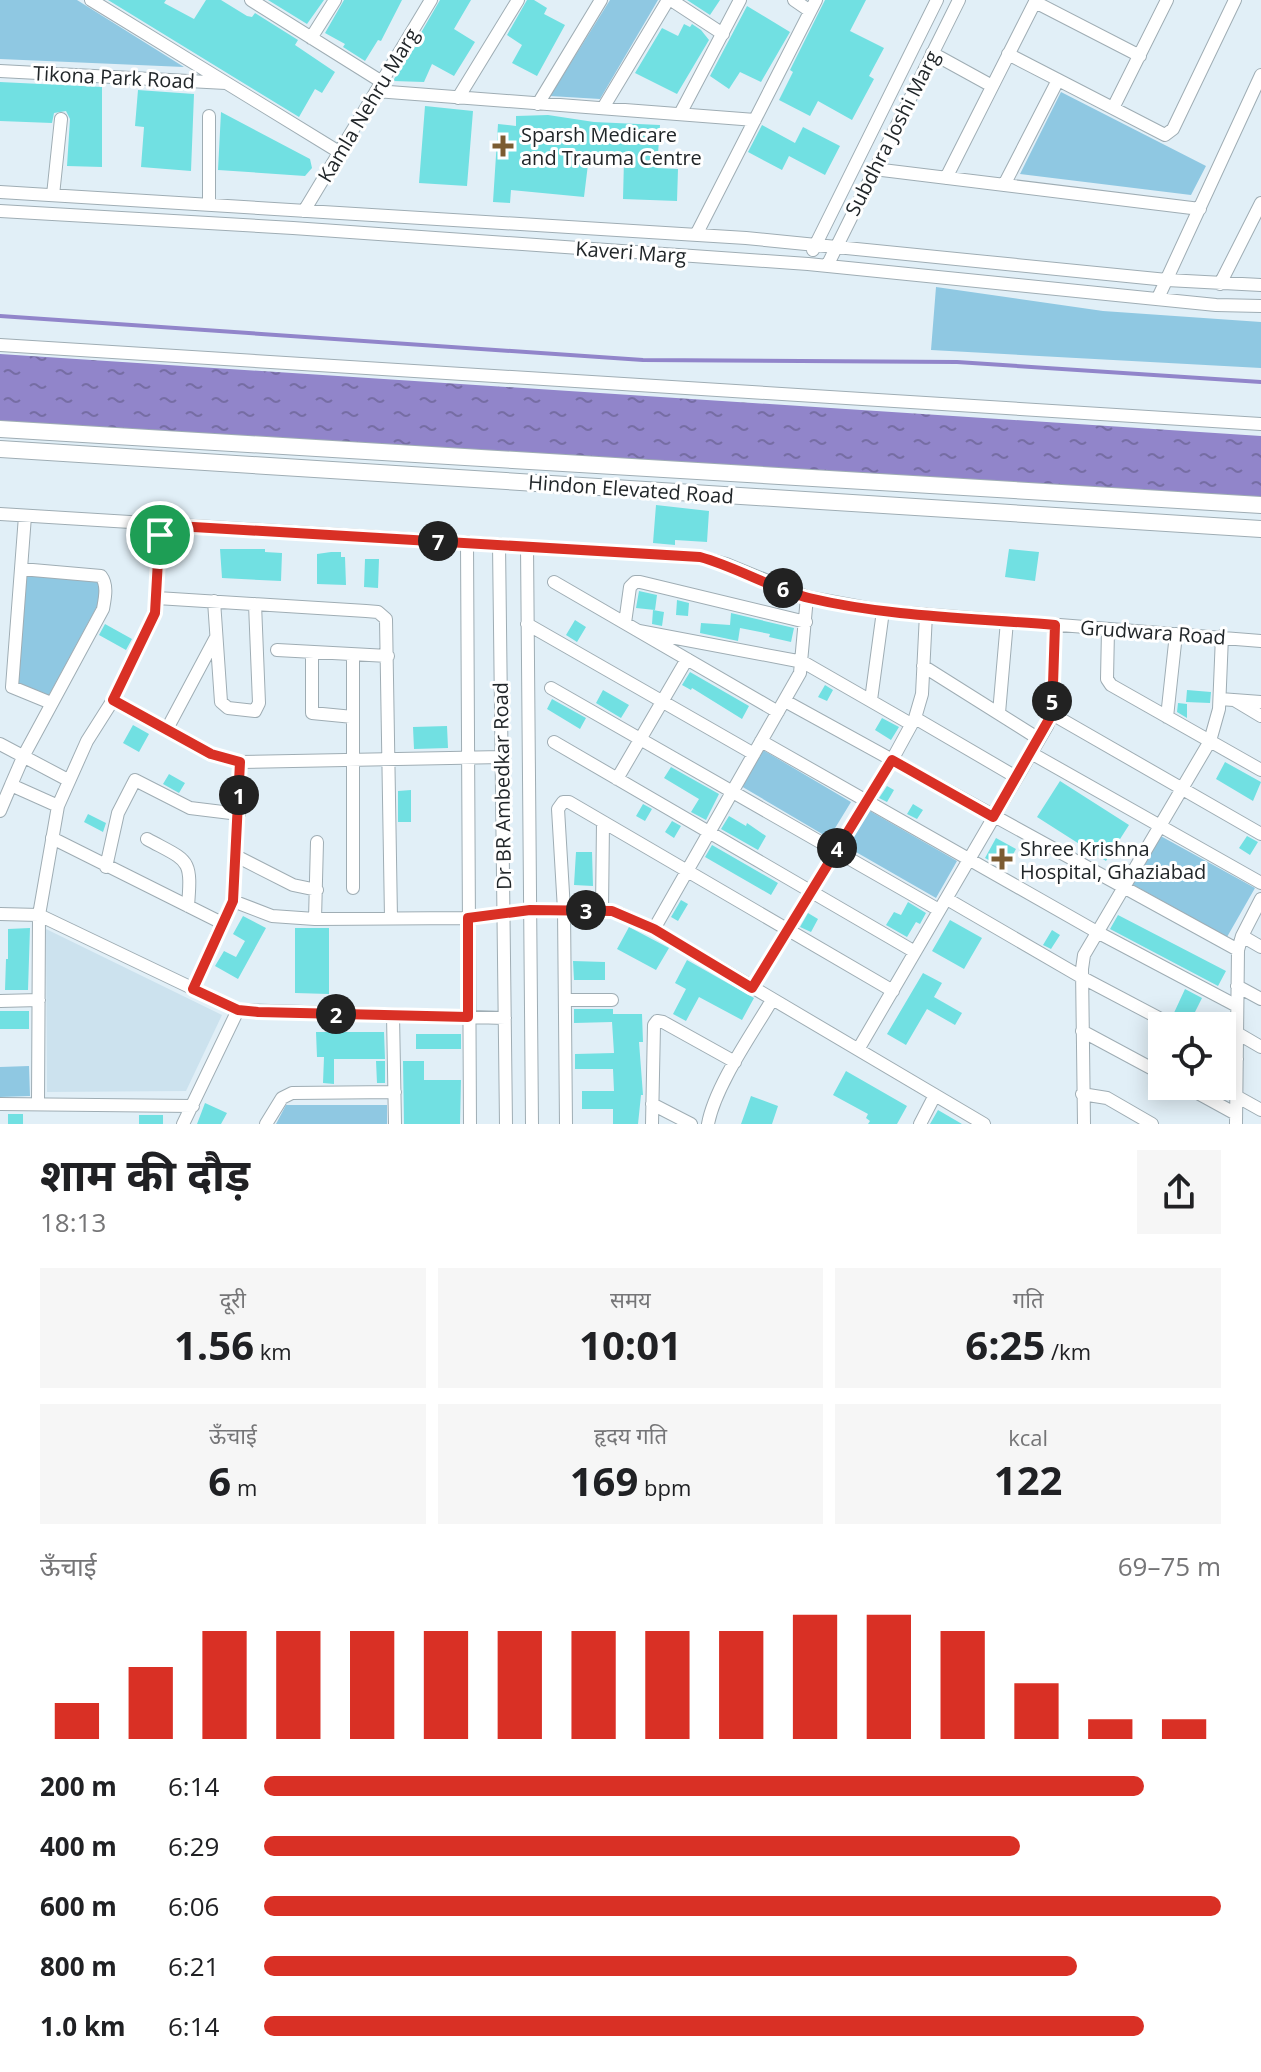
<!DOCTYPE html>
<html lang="hi">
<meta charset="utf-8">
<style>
body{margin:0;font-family:"Open Sans","Noto Sans Devanagari",sans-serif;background:#f6f6f6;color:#202124;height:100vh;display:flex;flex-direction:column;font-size:30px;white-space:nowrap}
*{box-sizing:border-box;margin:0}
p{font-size:26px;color:#757577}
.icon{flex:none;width:44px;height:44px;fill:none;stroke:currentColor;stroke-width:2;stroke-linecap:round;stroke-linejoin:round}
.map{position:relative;height:1124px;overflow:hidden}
.panel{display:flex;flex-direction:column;background:#fff;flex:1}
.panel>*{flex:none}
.buttons{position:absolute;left:1148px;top:1012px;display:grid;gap:16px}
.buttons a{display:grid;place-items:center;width:88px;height:88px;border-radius:0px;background:#fff;box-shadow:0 4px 20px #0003;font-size:40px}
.pin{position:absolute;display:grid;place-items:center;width:68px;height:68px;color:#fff;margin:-34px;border:4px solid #fff;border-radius:50%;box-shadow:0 2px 8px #0007}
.km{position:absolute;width:40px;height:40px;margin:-20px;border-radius:50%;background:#222;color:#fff;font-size:22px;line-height:40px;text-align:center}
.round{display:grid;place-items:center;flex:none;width:84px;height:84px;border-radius:0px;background:#f6f6f6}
.headline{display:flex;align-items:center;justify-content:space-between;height:136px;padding:0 40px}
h1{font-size:44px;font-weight:700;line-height:60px}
.stats{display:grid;grid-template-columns:repeat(3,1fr);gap:12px;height:136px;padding:8px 40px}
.stats div{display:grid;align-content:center;border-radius:0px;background:#f6f6f6;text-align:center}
.stats b{font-size:40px;font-weight:700}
.stats small{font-size:22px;font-weight:400}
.stats p{font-size:22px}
.chart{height:224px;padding:16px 40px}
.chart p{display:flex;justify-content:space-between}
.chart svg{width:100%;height:144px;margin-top:8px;stroke:#d93025;stroke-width:6}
ul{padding:0 40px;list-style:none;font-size:26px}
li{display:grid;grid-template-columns:128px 96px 1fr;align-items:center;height:60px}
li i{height:20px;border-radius:10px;background:#d93025}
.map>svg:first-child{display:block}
.built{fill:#cce2ee}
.park{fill:#8fc8e2}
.water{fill:url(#water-ripples)}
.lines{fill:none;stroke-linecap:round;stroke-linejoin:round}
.stream{stroke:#9185ca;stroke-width:4}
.building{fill:#71e0e2}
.minor-casing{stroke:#9fadb4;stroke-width:14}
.highway-casing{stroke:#9fadb4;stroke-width:18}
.minor{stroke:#fff;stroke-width:12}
.highway{stroke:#fff;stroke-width:16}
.route-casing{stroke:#fff;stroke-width:16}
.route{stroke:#d93025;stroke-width:10}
.poi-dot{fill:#7c5c32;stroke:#fff;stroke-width:3}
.labels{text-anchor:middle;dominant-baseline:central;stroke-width:6;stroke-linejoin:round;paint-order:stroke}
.street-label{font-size:20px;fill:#212629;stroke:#fff}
.poi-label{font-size:20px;fill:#212629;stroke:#fff;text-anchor:start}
</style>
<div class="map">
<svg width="1261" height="1124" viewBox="0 0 1261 1124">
<defs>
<pattern id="water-ripples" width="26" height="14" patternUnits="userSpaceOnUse" patternTransform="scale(2)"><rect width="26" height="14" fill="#9185ca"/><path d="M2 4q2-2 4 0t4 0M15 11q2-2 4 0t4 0" fill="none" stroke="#766da4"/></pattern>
</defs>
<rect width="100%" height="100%" fill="#e1eff7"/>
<path class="built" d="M46,929L222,1015L186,1091L47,1092Z"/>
<path class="park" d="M0,0H77L184,67L0,59Z
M610,0H658L600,99L550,96Z
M1061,92L1206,166L1191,195L1020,174Z
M936,287L1103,311L1261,322V368L931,350Z
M25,573L101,578V599L48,697L16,685Z
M763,750L851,802L829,838L741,786Z
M863,807L957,861L936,898L842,844Z
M1157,834L1255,888L1227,937L1130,883Z
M29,1066L30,1096L0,1097V1067Z
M286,1105H387V1124H276Z"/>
<path class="water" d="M0,354L1261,436V511L0,428Z"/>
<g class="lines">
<path class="stream" d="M0,316L643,360L957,362L1261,382"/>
</g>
<path class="building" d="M108,0H166L164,3L194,19L206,0H221L247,16L252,17L255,13L298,40L295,45L335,72L322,93L315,89L299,117Z
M268,0H324L307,24Z
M344,0H402L381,41L378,40L365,61L343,47L345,44L325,33Z
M440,0H471L454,29L475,42L454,76L432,64L424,82L393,81Z
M527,0H534L547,8L544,14L565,25L537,76L512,63L522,45L507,35Z
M687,0H720L710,15Z
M825,0H866L850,31L884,48L869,76L874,79L852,120L818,101L810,116L779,100L793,72L790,70Z
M747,6L790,32L761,82L740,72L729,89L710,76Z
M684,24L690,27L692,24L701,30L709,40L677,94L635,73L662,28L678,36Z
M0,82L102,87V167L67,166L70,119L66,111L54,113L52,123L0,121Z
M138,90L194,94L191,171L141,167L144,127L135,126Z
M425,106L473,111L467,186L419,183Z
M221,112L310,159L312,168L305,176L218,170Z
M548,115L594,122L660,125L657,168L678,169L677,201L623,199L624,159L589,156L584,197L511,190L510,203L493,202L498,124L516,126V116Z
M762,125L795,143L803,127L840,146L825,175L789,156L782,170L748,152Z
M656,505L709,511L707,542L675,540V545L653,543Z
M220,549H265V552L282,553L281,581L222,578Z
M1009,549L1039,552L1035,581L1005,577Z
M331,552H341V557H345L346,585L317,584V554Z
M365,559H379L378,588L364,587Z
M639,591L657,595L655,610L636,608Z
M677,600L689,603L688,616L676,615Z
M653,610L664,612L662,626L652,624Z
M731,613L794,628L791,642L769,637L770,634L740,628L738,641L700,633L701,623L730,625Z
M575,620L586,627L577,642L566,635Z
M105,624L132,639L126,650L99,635Z
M690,672L749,706L742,719L692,688L691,690L682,685Z
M825,685L833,690L827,701L818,697Z
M603,690L629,705L621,718L596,703Z
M1187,690L1211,692L1210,703L1186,702Z
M552,699L586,718L580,729L547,709Z
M1178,703L1187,704V718L1177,712Z
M882,718L899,727L891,740L875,730Z
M133,725L149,734L139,752L123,743Z
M447,726L448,748L414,749L413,727Z
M1225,762L1261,782L1253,801L1216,779Z
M671,767L719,794L706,820L691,812L699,799L664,778Z
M169,774L185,783L179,793L163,784Z
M1060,781L1129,825L1106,861L1037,817Z
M887,786L894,790L887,802L879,798Z
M411,790V822H398V791Z
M643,804L652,809L645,821L636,816Z
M913,804L923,810L917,819L907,814Z
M88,814L106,823L103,832L84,822Z
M729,816L746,826L747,823L766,836L758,850L721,829Z
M672,821L681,826L674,838L665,832Z
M1247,836L1258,842L1250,855L1239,848Z
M996,838L1016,849L1005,869L985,858Z
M712,845L778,883L771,895L705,857Z
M576,852H592L593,886L574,885Z
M681,900L688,904L678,921L671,917Z
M908,902L926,913L920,924L916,922L907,937L886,925L894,912L901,915Z
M808,913L818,919L811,932L800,927Z
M1118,915L1226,971L1218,986L1110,929Z
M243,916L266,928L238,979L215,966L224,951L236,957L245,941L233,934Z
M950,920L982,938L964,969L932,951Z
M629,927L669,948L656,970L617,949Z
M30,928L28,990H5L6,959H8V929Z
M295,928H329V994L295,993Z
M1052,930L1060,935L1051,949L1043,945Z
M687,960L754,998L742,1020L699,997L686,1021L673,1014L686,989L675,983Z
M573,961L605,962V980H574Z
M923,973L942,983L934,997L962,1013L955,1025L927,1009L906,1045L887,1034Z
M1185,989L1202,998L1188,1026L1173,1015Z
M574,1009H613V1014H642L643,1042H639L643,1095H641L638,1124H613V1109H582V1091H614L613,1069H575V1054L614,1053L612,1022L574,1023Z
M0,1011H29V1029H0Z
M316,1032H384L385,1059H334V1084L323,1083L324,1057H317Z
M416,1034H461V1049H416Z
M376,1061H385V1083H377Z
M403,1061H424V1080H461L460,1124H404Z
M846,1071L907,1106L897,1124H868L870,1121L866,1118L868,1114L833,1095Z
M751,1096L778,1106L772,1124H741Z
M205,1103L227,1113L221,1124H197Z
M938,1110L962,1124H930Z
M8,1114H23V1124H8Z
M139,1115H163V1124H139Z"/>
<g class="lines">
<defs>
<path id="minor" d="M91,0L339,152
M251,0L382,82
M671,0L723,34
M794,0L810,11
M1035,2L1140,56
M311,38L335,0
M932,53L992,86
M1008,54L1165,135L1173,129L1235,0
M0,71L226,83
M376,91L755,120
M458,98L518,0
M538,104L601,0
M603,108L668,0
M1113,108L1167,0
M680,114L740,0
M874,169L1200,209
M946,178L1036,0
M1004,185L1058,80
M0,192L746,238L1167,280L1261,285
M53,195L61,119
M209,205V116
M0,211L293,228L808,264L1216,305L1261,306
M304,211L431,0
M696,235L816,0
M813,250L937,0
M827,266L959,0
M1220,284L1261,203
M1158,298L1261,75
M0,345L1261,424
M0,514L700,557L726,564L807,597L883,611L1261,641
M25,516L12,687L51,703
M467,542L470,1124
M499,544L506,1124
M527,546L532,1124
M554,582L778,712
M157,598L366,611L378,612L386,619L391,918
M214,601L221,702L228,708L255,711L259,703L255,604
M625,623L630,587L635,582H640L806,622
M527,624L754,754
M1108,630L1107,679L1111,685L1261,770
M639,631L803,662L911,724
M277,650L388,656
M312,652V713L353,717
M353,655V888
M923,666L1039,739
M551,688L939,910
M1220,699L1261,702
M113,700L211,754L240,762L502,757
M871,700L883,611
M785,701L1238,950
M1236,701L1261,716
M999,713L1007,621
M1052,714L1261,834
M1167,717L1176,634
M915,718L1016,777
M167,729L215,639
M761,741L1097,932L1237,1006
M554,742L915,952
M0,744L68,780
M1031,753L1261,883
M617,779L687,659
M11,785L24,755L103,609C105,598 108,585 101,576L21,569
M0,811L11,785L58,806
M52,838L222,923L233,901L240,762
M147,839C189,862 192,857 188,906
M236,856L293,885L317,890
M106,867L118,813L135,780L190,808L239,814
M947,899L1083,978L1174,1026
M233,901L272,916L315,919L468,918L530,910H602L621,914L654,929L984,1124
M602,910L603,822
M0,914L39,915L238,1010L505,1018
M315,919L317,842
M654,929L800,673L807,597
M1242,936L1261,947
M1237,986L1261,999
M752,988L892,760L915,718L922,694L926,614
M193,989L222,923
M565,1000H612
M0,1001L39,1000
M393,1015L395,1124
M1082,1031L1162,1074
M1237,1033L1261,1047
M859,1048L1047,726L1052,714L1055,625
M1222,1051L1237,1059
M1185,1086L1236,1114
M1082,1094L1107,1098L1152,1124
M1236,1096L1261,1110
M38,1103L39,915L58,806L87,741L113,700L155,613L160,525
M0,1104L193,1106
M652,1104L691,1124
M183,1124L238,1010
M266,1124L282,1098L292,1093L395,1092
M566,1124L564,910L558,809L563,802H569L893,991
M652,1124L654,1025L657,1021L663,1022L735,1062
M708,1124C715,1086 752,1034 772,1000
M920,1124L935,1095
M1084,1124L1082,969L1084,955L1210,741L1219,709L1222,636
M1236,1124L1238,950L1242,936L1261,899"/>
<path id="highway" d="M0,429L1261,505
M0,449L1261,529"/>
</defs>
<use href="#minor" class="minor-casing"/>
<use href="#highway" class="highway-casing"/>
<use href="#minor" class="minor"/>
<use href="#highway" class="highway"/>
</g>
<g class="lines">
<defs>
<path id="route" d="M160,525L700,557C737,567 772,589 809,598C889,617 973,618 1055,625L1052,714L993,817L892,760L752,988L654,929L612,911L530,910L468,918V1017L258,1012L238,1010L193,989L233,901L240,762L211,754L113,700L155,613Z"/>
</defs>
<use href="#route" class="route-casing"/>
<use href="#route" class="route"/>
</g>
<g class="poi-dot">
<path d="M499 134h8v8h8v8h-8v8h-8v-8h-8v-8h8z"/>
<path d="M998 847h8v8h8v8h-8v8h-8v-8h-8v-8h8z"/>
</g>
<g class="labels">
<g class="street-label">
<text transform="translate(114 77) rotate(3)">Tikona Park Road</text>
<text transform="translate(368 105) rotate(-59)">Kamla Nehru Marg</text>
<text transform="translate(892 133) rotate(-63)">Subdhra Joshi Marg</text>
<text transform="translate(631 252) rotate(4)">Kaveri Marg</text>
<text transform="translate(631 489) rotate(4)">Hindon Elevated Road</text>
<text transform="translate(1153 632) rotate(4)">Grudwara Road</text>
<text transform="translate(502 786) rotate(-91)">Dr BR Ambedkar Road</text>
</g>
<g class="poi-label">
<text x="521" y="134">Sparsh Medicare<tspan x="521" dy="23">and Trauma Centre</tspan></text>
<text x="1020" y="848">Shree Krishna<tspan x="1020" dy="23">Hospital, Ghaziabad</tspan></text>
</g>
</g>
</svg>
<div class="buttons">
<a><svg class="icon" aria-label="locate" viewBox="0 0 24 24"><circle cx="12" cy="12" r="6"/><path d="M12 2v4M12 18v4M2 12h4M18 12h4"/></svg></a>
</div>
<div class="pin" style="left:160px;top:535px;background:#1e9e55"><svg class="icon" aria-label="arrive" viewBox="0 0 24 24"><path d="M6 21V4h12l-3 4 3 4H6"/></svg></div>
<b class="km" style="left:239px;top:795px">1</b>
<b class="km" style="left:336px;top:1014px">2</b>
<b class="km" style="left:586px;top:910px">3</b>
<b class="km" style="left:837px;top:848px">4</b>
<b class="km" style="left:1052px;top:701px">5</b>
<b class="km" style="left:783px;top:588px">6</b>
<b class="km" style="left:438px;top:541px">7</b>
</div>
<section class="panel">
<div class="headline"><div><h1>शाम की दौड़</h1><p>18:13</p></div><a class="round"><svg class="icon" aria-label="share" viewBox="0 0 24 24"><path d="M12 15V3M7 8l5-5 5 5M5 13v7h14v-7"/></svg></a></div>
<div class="stats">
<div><p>दूरी</p><b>1.56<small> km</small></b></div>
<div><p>समय</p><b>10:01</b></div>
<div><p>गति</p><b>6:25<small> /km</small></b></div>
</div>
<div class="stats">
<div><p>ऊँचाई</p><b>6<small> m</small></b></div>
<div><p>हृदय गति</p><b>169<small> bpm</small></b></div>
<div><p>kcal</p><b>122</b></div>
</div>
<div class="chart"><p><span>ऊँचाई</span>69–75 m</p>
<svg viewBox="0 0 160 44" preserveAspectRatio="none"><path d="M5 44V33M15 44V22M25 44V11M35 44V11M45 44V11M55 44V11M65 44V11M75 44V11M85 44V11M95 44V11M105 44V6M115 44V6M125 44V11M135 44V27M145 44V38M155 44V38"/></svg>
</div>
<ul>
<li><b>200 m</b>6:14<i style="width:92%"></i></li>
<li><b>400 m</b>6:29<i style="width:79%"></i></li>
<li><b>600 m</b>6:06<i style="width:100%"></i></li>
<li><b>800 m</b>6:21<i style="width:85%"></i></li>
<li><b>1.0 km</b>6:14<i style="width:92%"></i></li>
</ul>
</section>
